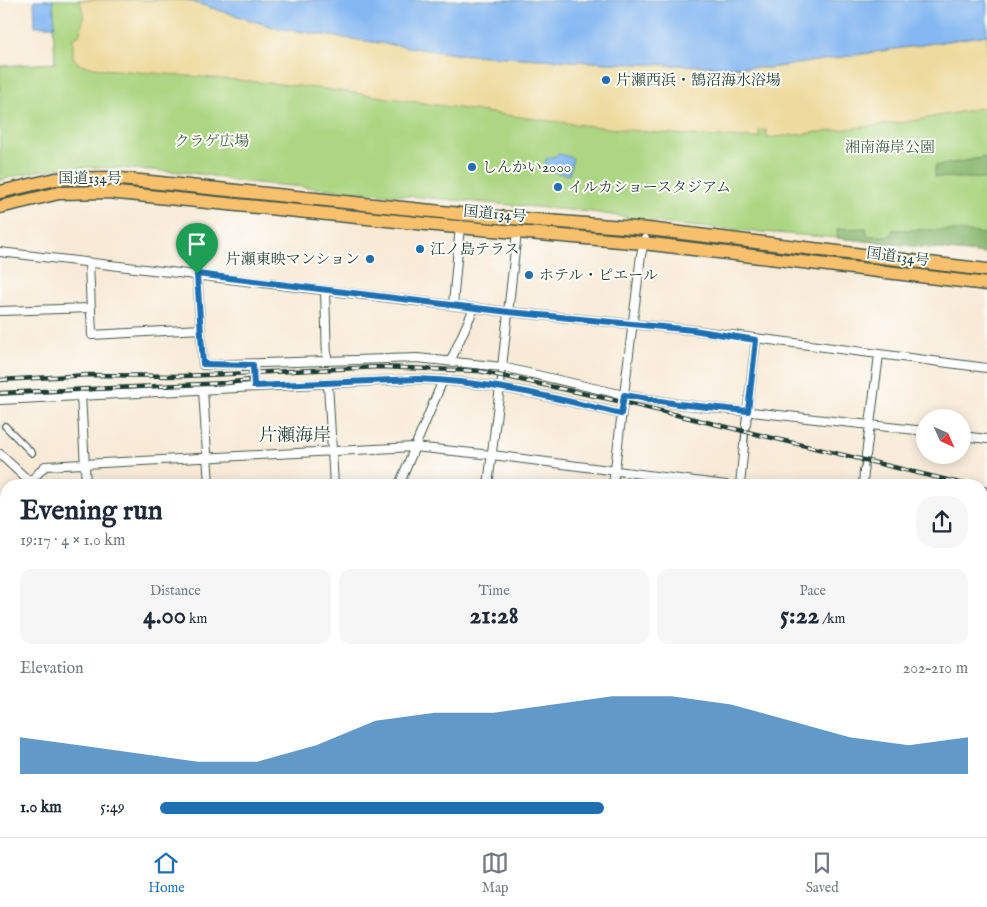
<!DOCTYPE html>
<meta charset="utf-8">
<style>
body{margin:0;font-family:"IM FELL English","Noto Serif JP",serif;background:#f6f6f7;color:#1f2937;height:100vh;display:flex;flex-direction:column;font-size:19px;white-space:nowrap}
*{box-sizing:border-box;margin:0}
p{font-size:16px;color:#747a83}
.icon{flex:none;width:28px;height:28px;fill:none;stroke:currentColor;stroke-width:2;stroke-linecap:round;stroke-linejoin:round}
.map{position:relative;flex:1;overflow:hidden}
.side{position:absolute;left:0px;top:479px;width:988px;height:359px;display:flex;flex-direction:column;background:#fff;border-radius:20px 20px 0 0;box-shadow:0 2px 12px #0003}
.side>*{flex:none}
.needle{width:32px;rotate:135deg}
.buttons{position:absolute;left:916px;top:409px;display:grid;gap:10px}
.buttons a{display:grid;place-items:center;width:55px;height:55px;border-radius:50%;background:#fff;box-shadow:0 2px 12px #0003;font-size:25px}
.pin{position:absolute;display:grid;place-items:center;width:42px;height:42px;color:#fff;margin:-51px -21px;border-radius:50% 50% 50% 0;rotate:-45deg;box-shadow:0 0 5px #0007}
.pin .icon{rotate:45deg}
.round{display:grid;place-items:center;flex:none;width:52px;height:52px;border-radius:20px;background:#f6f6f7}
.head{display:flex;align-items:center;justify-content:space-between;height:85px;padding:0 20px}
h1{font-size:28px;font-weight:700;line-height:38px}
.metrics{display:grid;grid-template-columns:repeat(3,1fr);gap:8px;height:85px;padding:5px 20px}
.metrics div{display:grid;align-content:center;border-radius:12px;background:#f6f6f7;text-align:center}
.metrics b{font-size:25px;font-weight:700}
.metrics small{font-size:14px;font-weight:400}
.metrics p{font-size:14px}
.chart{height:140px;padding:10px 20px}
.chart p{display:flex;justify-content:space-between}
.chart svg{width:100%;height:90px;margin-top:5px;fill:#1f6fb2;opacity:.7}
ul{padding:0 20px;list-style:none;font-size:16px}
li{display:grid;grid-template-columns:80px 60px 1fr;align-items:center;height:38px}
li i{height:12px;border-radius:6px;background:#1f6fb2}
.tabs{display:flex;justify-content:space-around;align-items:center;height:70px;border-top:1px solid #e0e1e3;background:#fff;font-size:14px;color:#747a83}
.tabs a{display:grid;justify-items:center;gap:2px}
.tabs .active{color:#1f6fb2}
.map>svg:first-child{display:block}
.green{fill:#acd682;stroke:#668a5b}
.forest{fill:#89b770;stroke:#547a52}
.sand{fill:#eeda9e;stroke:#868c69}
.water{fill:#85b8f2;stroke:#527a93}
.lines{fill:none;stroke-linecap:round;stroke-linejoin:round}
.pedestrian-casing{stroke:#40574c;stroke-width:8}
.minor-casing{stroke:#40574c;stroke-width:10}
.trunk-casing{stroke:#40574c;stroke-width:15}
.pedestrian{stroke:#fff;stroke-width:5.5}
.minor{stroke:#fff;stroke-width:8}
.trunk{stroke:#f7c06c;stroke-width:12}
.rail-casing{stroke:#1f3d34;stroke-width:4.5}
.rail{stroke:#fdfcf7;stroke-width:2.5;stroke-dasharray:8;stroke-linecap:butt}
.route-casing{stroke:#fff;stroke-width:10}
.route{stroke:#1f6fb2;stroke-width:6}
.poi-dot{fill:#1f6fb2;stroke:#fdfcf7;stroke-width:2}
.labels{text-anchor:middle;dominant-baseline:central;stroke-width:4;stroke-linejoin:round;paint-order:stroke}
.poi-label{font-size:15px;fill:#1f3d34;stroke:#fdfcf7;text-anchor:start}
.park-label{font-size:15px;fill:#426348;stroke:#fdfcf7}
.street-label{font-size:15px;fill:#1f3d34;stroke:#fdfcf7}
.quarter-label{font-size:18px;fill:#1f3d34;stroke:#fdfcf7}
</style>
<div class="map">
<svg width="987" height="837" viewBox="0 0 987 837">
<rect width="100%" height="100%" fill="#fdfcf7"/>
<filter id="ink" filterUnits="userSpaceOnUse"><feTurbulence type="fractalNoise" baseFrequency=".02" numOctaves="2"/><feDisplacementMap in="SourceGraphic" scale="10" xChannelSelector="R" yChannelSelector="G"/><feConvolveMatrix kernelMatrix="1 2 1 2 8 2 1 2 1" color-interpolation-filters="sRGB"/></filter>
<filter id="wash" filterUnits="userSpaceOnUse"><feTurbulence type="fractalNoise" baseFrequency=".0096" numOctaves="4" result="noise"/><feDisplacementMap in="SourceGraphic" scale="20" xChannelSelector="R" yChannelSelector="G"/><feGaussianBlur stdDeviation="1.12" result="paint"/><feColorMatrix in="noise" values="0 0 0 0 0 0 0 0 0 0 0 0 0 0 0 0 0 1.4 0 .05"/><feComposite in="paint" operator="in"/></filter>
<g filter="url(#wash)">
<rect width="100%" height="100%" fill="#f8ead7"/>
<path class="green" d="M52,0H186L276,28L455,54L608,63L770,68L987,35V254L838,238L675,225L592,212L234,181C208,173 178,172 151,170C99,167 50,163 0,181V66L55,63Z
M257,831H374L373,837H254Z
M865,831H920L940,837H865Z"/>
<path class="forest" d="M987,157V179L935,177V166Z
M866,228L868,236H891L892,230C923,229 955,230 987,234V254L838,238L837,229Z"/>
<path class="sand" d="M79,0H186L276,28L455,54L608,63L770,68L987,35V107L906,122L767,138L766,130L759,131L760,138C622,136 484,111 348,92C267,81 185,76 103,69L80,65L73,57V38L79,36C83,23 86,14 79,0Z"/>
<path class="water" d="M34,0H53L55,26H35Z
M186,0H987V35L770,68L608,63L455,54L276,28Z
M560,154L573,158L569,175L549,171L545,164L546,159Z
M0,710L6,720V831H140L149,837H6L0,832Z
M981,756L987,757V837H967L951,831H981Z
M472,831H656L636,837H460Z"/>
</g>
<g filter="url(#ink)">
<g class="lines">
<defs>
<path id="pedestrian" d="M253,365L254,386
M500,387L502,367
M5,426L32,453
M744,445L746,424
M864,471L866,455"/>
<path id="minor" d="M0,252L509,312L693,330L987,368
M89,263L92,335L201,329
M197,274L203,365L417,358L502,367L624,395L678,404L925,431
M325,290L327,361
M453,305L460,225
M0,311L91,308
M451,360L474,308
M502,367L517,232
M328,384L334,485
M203,390L209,485
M81,395L86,485
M0,400L417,379C487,381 553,397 621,414
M746,424L756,340
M962,436L987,439
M0,454L33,485
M866,455L879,355
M30,482L45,466L414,447L492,455L726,485
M399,485L443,380
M488,485L500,387
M613,485L641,255L645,239
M740,485L744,445
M863,485L864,471
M981,516L987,517
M0,542H6
M981,594H987
M0,614H6
M981,679H987
M0,684L6,683
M981,735L987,736
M171,831L180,837
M226,831L227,837
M252,837L254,831
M574,837L575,831"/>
<path id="trunk" d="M0,192L56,179L111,178L461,214L648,229L987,270
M0,207L59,193L108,192L446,226L643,243L987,284"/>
</defs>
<use href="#pedestrian" class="pedestrian-casing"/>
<use href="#minor" class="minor-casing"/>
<use href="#trunk" class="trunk-casing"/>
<use href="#pedestrian" class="pedestrian"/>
<use href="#minor" class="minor"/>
<use href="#trunk" class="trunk"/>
<defs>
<path id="rail" d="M0,380L89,375L183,376L381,367L479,371L623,402L968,485
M0,393L227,383L256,379
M981,488L987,489"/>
</defs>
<use href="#rail" class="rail-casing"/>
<use href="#rail" class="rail"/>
</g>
</g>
<g class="lines" filter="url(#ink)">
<defs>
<path id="route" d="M197,274L509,312L693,330L756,340L748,411L678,404L624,395L621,414C553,397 487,381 417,379L254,386L253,365L203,364Z"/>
</defs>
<use href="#route" class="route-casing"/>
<use href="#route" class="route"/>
</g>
<g class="poi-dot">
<circle cx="606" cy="80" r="5"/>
<circle cx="472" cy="167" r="5"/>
<circle cx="558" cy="187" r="5"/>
<circle cx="420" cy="249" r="5"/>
<circle cx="370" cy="259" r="5"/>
<circle cx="529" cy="275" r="5"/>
</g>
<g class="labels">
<g class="poi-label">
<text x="616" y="80">片瀬西浜・鵠沼海水浴場</text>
<text x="482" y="167">しんかい2000</text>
<text x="568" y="187">イルカショースタジアム</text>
<text x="430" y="249">江ノ島テラス</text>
<text x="360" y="259" text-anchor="end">片瀬東映マンション</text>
<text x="539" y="275">ホテル・ピエール</text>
</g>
<g class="park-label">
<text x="212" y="141">クラゲ広場</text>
<text x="890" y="147">湘南海岸公園</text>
</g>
<g class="street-label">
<text x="90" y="178">国道134号</text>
<text transform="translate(495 214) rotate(5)">国道134号</text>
<text transform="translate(898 257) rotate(7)">国道134号</text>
</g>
<g class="quarter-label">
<text x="295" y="436">片瀬海岸</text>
</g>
</g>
</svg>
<div class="buttons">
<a><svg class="needle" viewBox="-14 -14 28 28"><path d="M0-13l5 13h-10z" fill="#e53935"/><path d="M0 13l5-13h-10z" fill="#747a83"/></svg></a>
</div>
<div class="pin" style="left:197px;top:274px;background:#1e9e55"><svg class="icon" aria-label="arrive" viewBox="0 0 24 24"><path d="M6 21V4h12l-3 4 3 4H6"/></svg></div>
<section class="side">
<div class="head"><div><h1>Evening run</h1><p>19:17 · 4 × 1.0 km</p></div><a class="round"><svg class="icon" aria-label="share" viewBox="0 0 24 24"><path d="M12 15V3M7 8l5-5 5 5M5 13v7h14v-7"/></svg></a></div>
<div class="metrics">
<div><p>Distance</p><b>4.00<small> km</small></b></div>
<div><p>Time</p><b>21:28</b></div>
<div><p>Pace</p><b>5:22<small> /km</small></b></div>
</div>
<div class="chart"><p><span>Elevation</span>202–210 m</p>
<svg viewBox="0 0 160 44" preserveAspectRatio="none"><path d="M0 44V26L10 30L20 34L30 38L40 38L50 30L60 18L70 14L80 14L90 10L100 6L110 6L120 10L130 18L140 26L150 30L160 26V44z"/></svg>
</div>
<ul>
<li><b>1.0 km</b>5:49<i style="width:55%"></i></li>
</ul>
</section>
</div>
<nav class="tabs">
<a class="active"><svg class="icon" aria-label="home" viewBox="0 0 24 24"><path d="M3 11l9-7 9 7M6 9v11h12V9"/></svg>Home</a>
<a><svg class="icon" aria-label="map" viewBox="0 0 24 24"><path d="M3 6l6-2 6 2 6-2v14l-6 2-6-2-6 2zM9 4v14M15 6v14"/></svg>Map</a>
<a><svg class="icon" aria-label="saved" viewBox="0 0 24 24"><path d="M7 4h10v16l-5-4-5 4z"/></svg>Saved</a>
</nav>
